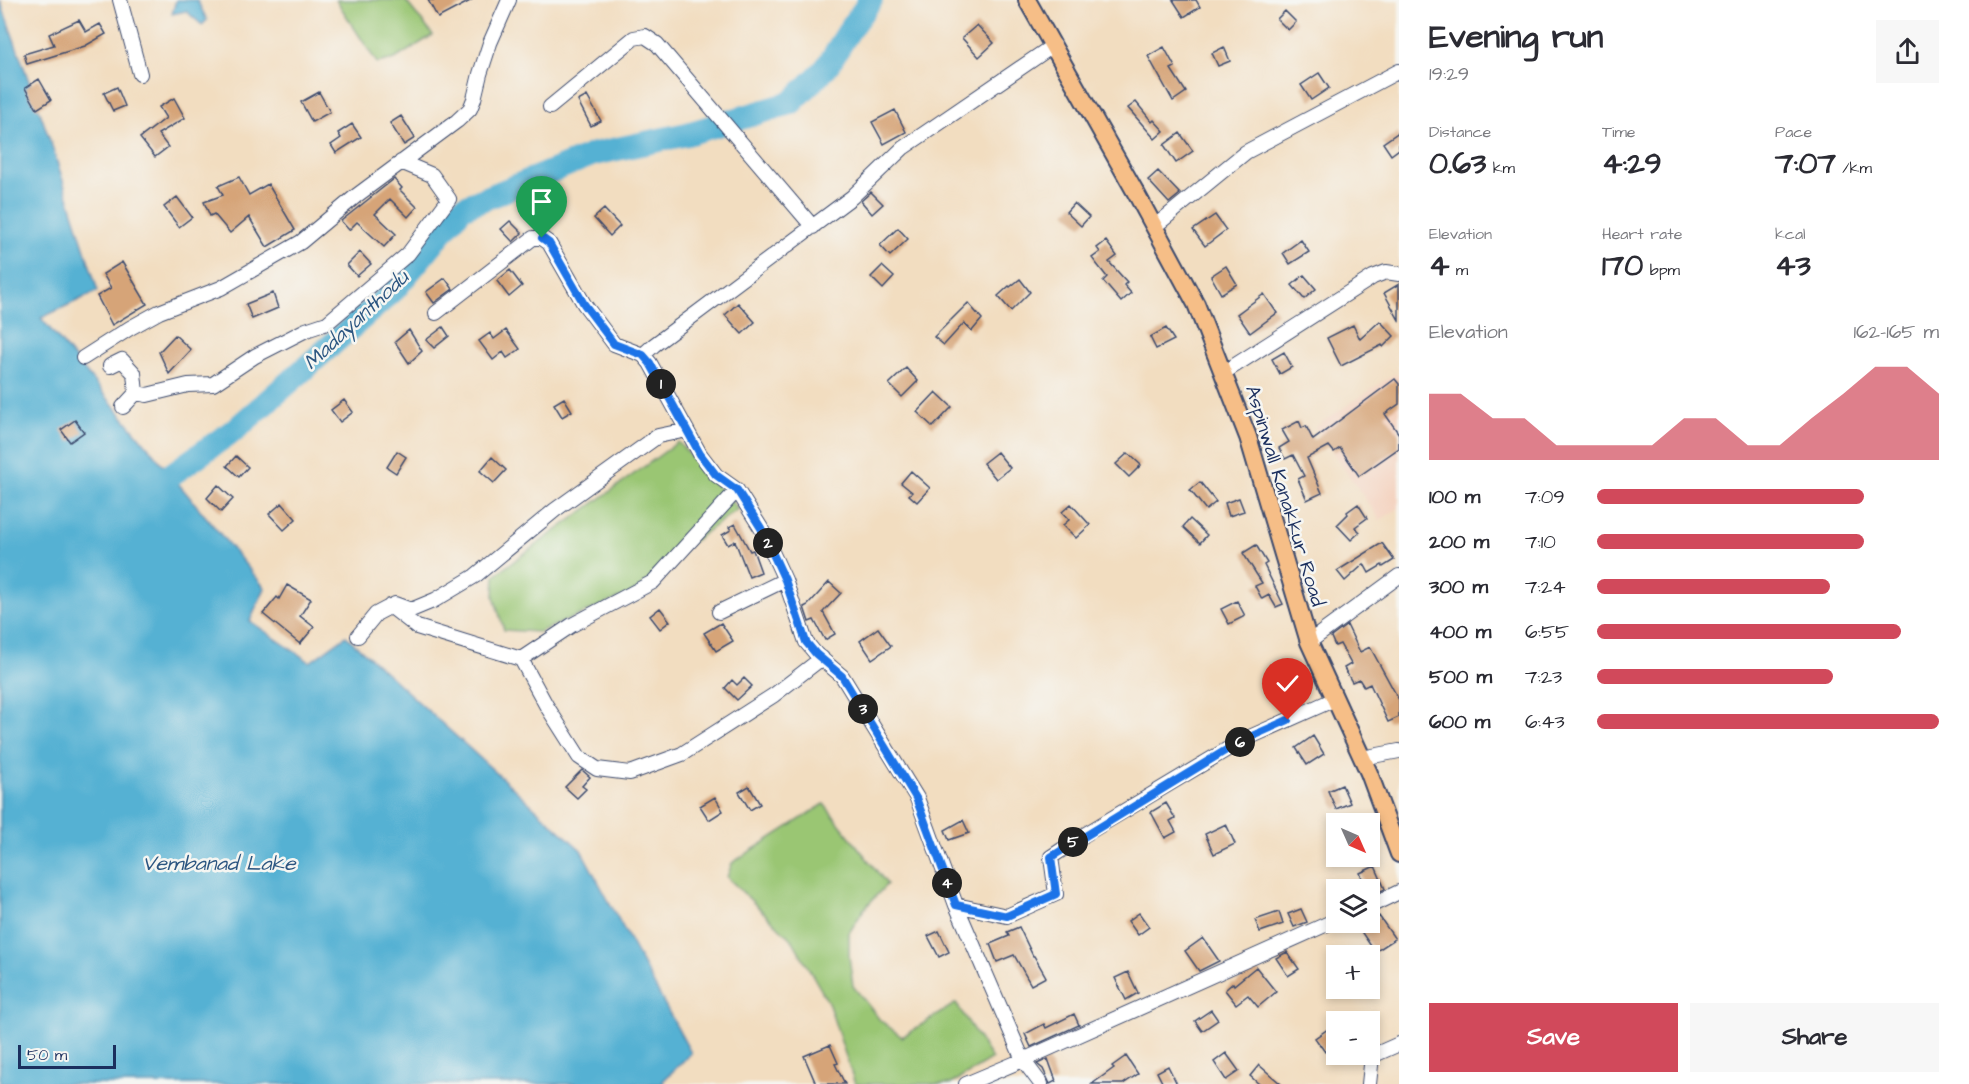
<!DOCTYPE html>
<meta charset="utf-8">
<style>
body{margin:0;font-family:"Architects Daughter",sans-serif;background:#f7f7f7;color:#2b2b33;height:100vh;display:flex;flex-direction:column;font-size:22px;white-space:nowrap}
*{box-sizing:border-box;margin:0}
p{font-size:20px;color:#7c7c81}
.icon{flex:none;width:33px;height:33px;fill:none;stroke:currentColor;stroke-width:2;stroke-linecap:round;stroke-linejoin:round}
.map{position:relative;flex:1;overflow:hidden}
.side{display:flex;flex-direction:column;background:#fff;width:570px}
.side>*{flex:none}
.needle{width:39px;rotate:135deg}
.tools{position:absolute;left:1326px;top:813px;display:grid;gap:12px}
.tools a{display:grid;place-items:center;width:54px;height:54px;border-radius:0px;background:#fff;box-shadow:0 3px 9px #0003;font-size:30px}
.scale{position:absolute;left:18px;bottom:15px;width:98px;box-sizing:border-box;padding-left:6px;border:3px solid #1b2f5e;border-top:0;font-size:16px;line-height:21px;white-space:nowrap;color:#1b2f5e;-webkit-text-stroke:4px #f6f6f2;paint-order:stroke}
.pin{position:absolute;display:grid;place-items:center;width:51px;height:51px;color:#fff;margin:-62px -26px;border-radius:50% 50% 50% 0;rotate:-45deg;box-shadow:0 0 6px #0007}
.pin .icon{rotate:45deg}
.km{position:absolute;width:30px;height:30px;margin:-15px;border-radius:50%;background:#222;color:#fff;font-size:16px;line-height:30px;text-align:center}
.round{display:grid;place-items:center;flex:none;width:63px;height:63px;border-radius:0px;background:#f7f7f7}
.summary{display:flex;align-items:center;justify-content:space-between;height:102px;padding:0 30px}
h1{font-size:33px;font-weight:700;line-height:45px}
.stats{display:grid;grid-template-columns:repeat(3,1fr);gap:9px;height:102px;padding:6px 30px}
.stats div{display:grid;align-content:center}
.stats b{font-size:30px;font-weight:700}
.stats small{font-size:16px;font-weight:400}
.stats p{font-size:16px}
.chart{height:168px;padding:12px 30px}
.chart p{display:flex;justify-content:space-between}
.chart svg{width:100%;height:108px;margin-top:6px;fill:#d1495b;opacity:.7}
.button{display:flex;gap:12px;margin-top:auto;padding:12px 30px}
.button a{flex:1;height:69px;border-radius:0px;background:#d1495b;color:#fff;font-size:24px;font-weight:700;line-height:69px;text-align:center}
.button a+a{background:#f7f7f7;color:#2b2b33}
ul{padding:0 30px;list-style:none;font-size:20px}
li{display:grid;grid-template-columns:96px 72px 1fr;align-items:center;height:45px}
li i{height:15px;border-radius:8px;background:#d1495b}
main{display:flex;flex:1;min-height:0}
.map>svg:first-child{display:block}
.built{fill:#f4d3c0}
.green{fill:#9ac673;stroke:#5a7a68;stroke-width:1.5}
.water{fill:#55b1d3;stroke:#387098;stroke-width:1.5}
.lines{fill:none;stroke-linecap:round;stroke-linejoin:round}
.river{stroke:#55b1d3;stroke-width:24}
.building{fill:#d6a478}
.minor-casing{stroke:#3b496d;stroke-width:16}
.major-casing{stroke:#3b496d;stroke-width:20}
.minor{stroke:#fff;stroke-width:14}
.major{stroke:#f6be87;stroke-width:16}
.route-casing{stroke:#fff;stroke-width:12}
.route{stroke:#1a73e8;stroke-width:8}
.labels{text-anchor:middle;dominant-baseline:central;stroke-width:5;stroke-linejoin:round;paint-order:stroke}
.street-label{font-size:20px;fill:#1b2f5e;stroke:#f6f6f2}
.water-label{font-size:21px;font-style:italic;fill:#2c5681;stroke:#f6f6f2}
</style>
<main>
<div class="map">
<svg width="1399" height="1084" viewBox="0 0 1399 1084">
<rect width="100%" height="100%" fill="#f6f6f2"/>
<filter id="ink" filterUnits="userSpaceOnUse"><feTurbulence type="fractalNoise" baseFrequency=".0167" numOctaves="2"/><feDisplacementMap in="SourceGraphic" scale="12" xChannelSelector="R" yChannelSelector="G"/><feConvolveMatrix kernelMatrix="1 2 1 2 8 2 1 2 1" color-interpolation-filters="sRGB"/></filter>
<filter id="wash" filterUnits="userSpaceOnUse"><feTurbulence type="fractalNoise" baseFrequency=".008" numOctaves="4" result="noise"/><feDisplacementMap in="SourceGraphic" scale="24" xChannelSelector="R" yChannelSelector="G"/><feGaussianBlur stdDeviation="1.35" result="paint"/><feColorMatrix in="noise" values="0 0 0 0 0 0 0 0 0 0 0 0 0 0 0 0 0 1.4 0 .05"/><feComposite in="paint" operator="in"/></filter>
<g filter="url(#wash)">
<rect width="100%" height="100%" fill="#f2ddc0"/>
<path class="built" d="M1393,375H1399V508L1380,520L1315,427Z"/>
<path class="green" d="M336,0H405L433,35L395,59L377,63Z
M678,442L738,509L683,549L636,591L539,632L504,630L494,597L495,575Z
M824,804L887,884L864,909L849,933V956L853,986L880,1020L902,1037L956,1003L992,1059L951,1084H855L828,1002L793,941L727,877L732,863Z"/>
<path class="water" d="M0,0L52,146L98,291L41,318L265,588L250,621L310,662L346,636L581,850L691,1053L663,1081L664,1084H0Z
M176,0H197L207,20L202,25L186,11L172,14Z"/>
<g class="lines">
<path class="river" d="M144,494L237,428L394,290L462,208L594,154L687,134L791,103L826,68L852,26L871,0"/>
</g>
<g id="blocks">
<path class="building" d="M428,0H472L438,18Z
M1173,0H1196L1200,7L1184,17Z
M1285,11L1296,22L1288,30L1277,19Z
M79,20L86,32L100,24L106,34L85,46L27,64L24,54L54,45L49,34Z
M977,25L994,43L979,57L962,38Z
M1164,47L1175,67L1171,69L1186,92L1173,101L1148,56Z
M1224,47L1230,61L1218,66L1212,53Z
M1319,73L1329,88L1311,100L1301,85Z
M39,79L51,100L37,109L25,88Z
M117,87L125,106L113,111L104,93Z
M319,92L330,112L312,122L301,102Z
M587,96L601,121L591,126L578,101Z
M174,98L185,118L158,134L168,147L155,157L140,138L166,118L159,107Z
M1136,102L1152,122L1154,120L1164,131L1155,139L1128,108Z
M895,110L906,132L884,144L872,122Z
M401,116L415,138L404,145L390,123Z
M352,124L361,137L336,153L331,145L341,138L338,133Z
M1399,132V149L1391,155L1383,143Z
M1180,133L1193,151L1176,163L1164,145Z
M1158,171L1180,194L1169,203L1148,180Z
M239,177L249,195L268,184L295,230L267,247L249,217L230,233L214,214L210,216L204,202L223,195L218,186Z
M394,179L402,188L400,190L417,207L408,217L390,199L375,214L396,234L384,247L357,222L349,230L341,221Z
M871,192L883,204L872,214L861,201Z
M177,197L192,217L179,227L164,207Z
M1074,203L1089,217L1081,226L1066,212Z
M604,209L620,226L610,236L594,218Z
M1215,215L1226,230L1205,246L1193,230Z
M510,221L522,233L513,242L501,229Z
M898,228L908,239L890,256L880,245Z
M1301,240L1309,252L1290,264L1283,253Z
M1106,241L1117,256L1109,262L1127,282L1124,285L1131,293L1121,302L1103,281L1107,277L1092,258L1100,252L1097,248Z
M360,252L371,264L357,276L347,265Z
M122,262L147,304L112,325L97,296L111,288L103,274Z
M882,266L894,277L883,289L871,277Z
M1226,266L1237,284L1221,294L1211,276Z
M510,270L522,286L509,297L497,281Z
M1304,275L1316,289L1304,299L1292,285Z
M445,278L453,289L434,303L426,292Z
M1020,279L1030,292L1011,311L998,296L1009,286L1010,287Z
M1399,284V320L1384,293Z
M273,293L278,308L252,319L246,304Z
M1264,294L1277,313L1250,333L1237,314Z
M738,303L755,322L742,334L725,315Z
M968,303L982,319L972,331L964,323L944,345L934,337Z
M1380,321L1394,336L1383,347L1382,345L1341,366L1327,338L1353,325L1360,339Z
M443,327L449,336L434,348L426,340Z
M1166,328L1174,340L1156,349L1150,337Z
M409,330L422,351L409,363L395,342Z
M506,330L520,349L507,358L503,352L493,360L479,341L490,333L494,339Z
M175,335L191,350L169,374L159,352Z
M1284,352L1292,367L1280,374L1272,359Z
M906,368L918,381L902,397L889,384Z
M1395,379L1399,384V404L1385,414L1399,434V448L1359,476L1340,448L1334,452L1329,446L1307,458L1322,493L1307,500L1298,479L1304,476L1293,455L1285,459L1279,448L1289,442L1282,430L1299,421L1302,428L1306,426L1313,440Z
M936,392L952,407L933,427L917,412Z
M564,398L572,411L562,417L554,404Z
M344,400L353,412L340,422L331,410Z
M75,420L84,432L70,442L61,430Z
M397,451L406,457L396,473L387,467Z
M997,452L1010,468L996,479L983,463Z
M1128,453L1141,465L1129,477L1116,464Z
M236,456L248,467L239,477L227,466Z
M492,457L506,470L494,483L480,471Z
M911,471L930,488L917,502L909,495L912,492L901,483Z
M1200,482L1216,502L1206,510L1190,490Z
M218,485L233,499L221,512L207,498Z
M1239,498L1244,511L1229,516L1225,503Z
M282,503L296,519L284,530L269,514Z
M1071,504L1090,525L1076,538L1063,525L1069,520L1062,512Z
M1358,504L1367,518L1355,527L1360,532L1351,540L1337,525L1348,514L1347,512Z
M1190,519L1207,535L1200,543L1183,527Z
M735,524L750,551L753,550L761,572L749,577L735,541L728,545L722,535L731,530L729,527Z
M1382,543L1394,560L1383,567L1382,565L1369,573L1364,564L1345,581L1337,571Z
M1256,545L1267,563L1264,565L1283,604L1276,607L1269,595L1262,599L1255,586L1262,583L1243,553Z
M829,582L841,593L823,612L835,634L825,640L814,620L809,622L804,607L808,605Z
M287,585L311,599L300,616L314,627L300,644L263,614L277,597L279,599Z
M1237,601L1245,616L1229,624L1221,609Z
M660,608L670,621L660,629L650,616Z
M721,623L733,641L716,651L704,633Z
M1347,625L1360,652L1370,647L1399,700V717L1388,722L1370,684L1364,687L1359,679L1352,682L1344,668L1351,664L1340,644L1335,646L1331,637Z
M878,628L891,646L872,659L860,641Z
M744,678L752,686L737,700L725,688L732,680L737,685Z
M1313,736L1324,754L1307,765L1296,748Z
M582,770L590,777L582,786L586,789L577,798L565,787Z
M1342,785L1350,803L1336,809L1328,791Z
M749,786L760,804L750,810L739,792Z
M715,797L723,811L709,820L700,806Z
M1166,803L1175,818L1170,821L1176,832L1165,838L1151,812Z
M963,820L969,833L949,840L945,830Z
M1226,824L1235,844L1214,854L1205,834Z
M1375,866L1385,889L1370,896V890H1367L1360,873Z
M1301,909L1307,922L1294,927L1288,914Z
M1279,912L1283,924L1260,932L1255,920Z
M1139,913L1149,927L1138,935L1128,921Z
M1379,916L1395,939L1375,952L1360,930Z
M1019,927L1033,956H1034L1046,977L1031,985L1014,955L997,962L990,944L1009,936L1007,932Z
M939,931L949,952L939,957L928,936Z
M1203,938L1219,961L1199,971L1185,951Z
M1287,952L1299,969L1288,976L1276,958Z
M1256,967L1276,992L1258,1007L1248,995L1236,1004L1225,990L1233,983L1234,985Z
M1128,972L1138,993L1126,1000L1115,978Z
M1211,1010L1218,1020L1202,1031L1195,1021Z
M1074,1014L1079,1025L1031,1047L1025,1034L1044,1024L1046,1028Z
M1328,1029L1336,1040V1043L1325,1052L1315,1038Z
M830,1045L838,1063L835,1064L845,1084H816L804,1056Z
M1226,1053L1239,1071L1226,1080L1214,1062Z
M1126,1056L1138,1074L1123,1084H1092L1114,1068L1112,1066Z
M1048,1059L1056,1081L1050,1084L1043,1069L1037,1064Z
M1259,1065L1281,1084H1259L1250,1076Z
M1168,1066L1177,1084H1163L1157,1072Z"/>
</g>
</g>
<g filter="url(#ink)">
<use href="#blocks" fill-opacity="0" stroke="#3b496d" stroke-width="1.5"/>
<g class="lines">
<defs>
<path id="minor" d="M120,0L140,74
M1054,45L903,148L852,197L654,345L643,355L650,363L700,454L716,475L737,490L761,528L785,580L806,642L816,654L842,676L917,798L956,905L1023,1060L1336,920
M550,107L634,38L645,36L657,44L813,227
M1154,227L1246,152L1399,71
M436,313L533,238H542L549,243L584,304L614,344L643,355
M83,358L130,328L159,312L221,288L301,242L356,196L457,121L470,109L474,99L480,74L490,43L509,0
M110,366L122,360L134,373L136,393
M1223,373L1373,277L1386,272L1399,274
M123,407L136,393L147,395L188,385L213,384L255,356L306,330L327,323L408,254L449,199L432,175L401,162
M390,606L417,627L521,659L546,705L579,757L597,769L630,773L682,754L774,695L822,658
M719,612L785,580
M358,636L376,614L395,604L411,610L435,600L475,576L555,510L658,436L687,430
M1309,642L1399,576
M521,659L572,625L653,582L737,490
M1362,758L1399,751
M956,905L1007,916L1056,894L1051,857L1084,835L1241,741L1335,699
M1370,906L1399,892
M966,1084L1023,1060L1041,1084
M1369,1084L1372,1056L1399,1044"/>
<path id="major" d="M1027,0L1136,193L1196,304L1248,437L1309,642L1369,773L1399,854"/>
</defs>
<use href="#minor" class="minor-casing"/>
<use href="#major" class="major-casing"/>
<use href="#minor" class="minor"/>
<use href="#major" class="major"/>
</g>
</g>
<g class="lines" filter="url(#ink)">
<defs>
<path id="route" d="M542,238L549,243L584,304L614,344L643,355L650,363L700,454L716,475L737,490L761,528L785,580L806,642L816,654L842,676L916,798L956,905L1007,916L1056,894L1051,857L1241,741L1288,720"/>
</defs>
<use href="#route" class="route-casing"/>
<use href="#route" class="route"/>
</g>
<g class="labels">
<g class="street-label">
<text transform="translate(1285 496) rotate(73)">Aspinwall Kanakkur Road</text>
</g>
<g class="water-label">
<text transform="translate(356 320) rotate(-43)">Madayanthodu</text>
<text x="219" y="863">Vembanad Lake</text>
</g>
</g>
</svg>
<div class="tools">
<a><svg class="needle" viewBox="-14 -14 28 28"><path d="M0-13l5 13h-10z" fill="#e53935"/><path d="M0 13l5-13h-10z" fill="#7c7c81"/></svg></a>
<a><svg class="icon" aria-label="layers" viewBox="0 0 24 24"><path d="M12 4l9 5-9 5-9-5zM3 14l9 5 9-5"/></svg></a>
<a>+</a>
<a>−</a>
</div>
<div class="scale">50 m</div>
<div class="pin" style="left:542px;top:238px;background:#1e9e55"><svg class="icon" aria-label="arrive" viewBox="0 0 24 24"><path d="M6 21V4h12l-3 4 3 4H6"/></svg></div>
<div class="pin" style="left:1288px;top:720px;background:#d93025"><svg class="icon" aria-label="check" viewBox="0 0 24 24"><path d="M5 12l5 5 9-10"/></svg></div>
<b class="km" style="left:661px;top:384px">1</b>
<b class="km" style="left:768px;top:543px">2</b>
<b class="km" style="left:863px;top:709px">3</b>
<b class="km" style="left:947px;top:883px">4</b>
<b class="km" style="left:1073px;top:842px">5</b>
<b class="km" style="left:1240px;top:742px">6</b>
</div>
<section class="side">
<div class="summary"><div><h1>Evening run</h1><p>19:29</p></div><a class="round"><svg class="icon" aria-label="share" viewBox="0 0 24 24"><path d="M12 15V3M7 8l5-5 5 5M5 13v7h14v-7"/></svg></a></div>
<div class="stats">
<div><p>Distance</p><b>0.63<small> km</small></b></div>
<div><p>Time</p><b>4:29</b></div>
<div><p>Pace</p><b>7:07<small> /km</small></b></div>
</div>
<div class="stats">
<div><p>Elevation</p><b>4<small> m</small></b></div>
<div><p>Heart rate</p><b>170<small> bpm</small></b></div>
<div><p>kcal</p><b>43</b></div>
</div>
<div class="chart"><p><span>Elevation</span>162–165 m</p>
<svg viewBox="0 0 160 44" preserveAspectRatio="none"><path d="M0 44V17L10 17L20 27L30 27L40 38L50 38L60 38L70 38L80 27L90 27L100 38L110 38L120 27L130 17L140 6L150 6L160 17V44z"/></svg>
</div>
<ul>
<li><b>100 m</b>7:09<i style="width:78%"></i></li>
<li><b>200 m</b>7:10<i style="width:78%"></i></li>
<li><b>300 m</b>7:24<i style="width:68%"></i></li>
<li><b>400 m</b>6:55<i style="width:89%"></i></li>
<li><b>500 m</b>7:23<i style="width:69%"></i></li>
<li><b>600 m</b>6:43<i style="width:100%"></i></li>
</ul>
<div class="button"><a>Save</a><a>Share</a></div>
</section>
</main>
